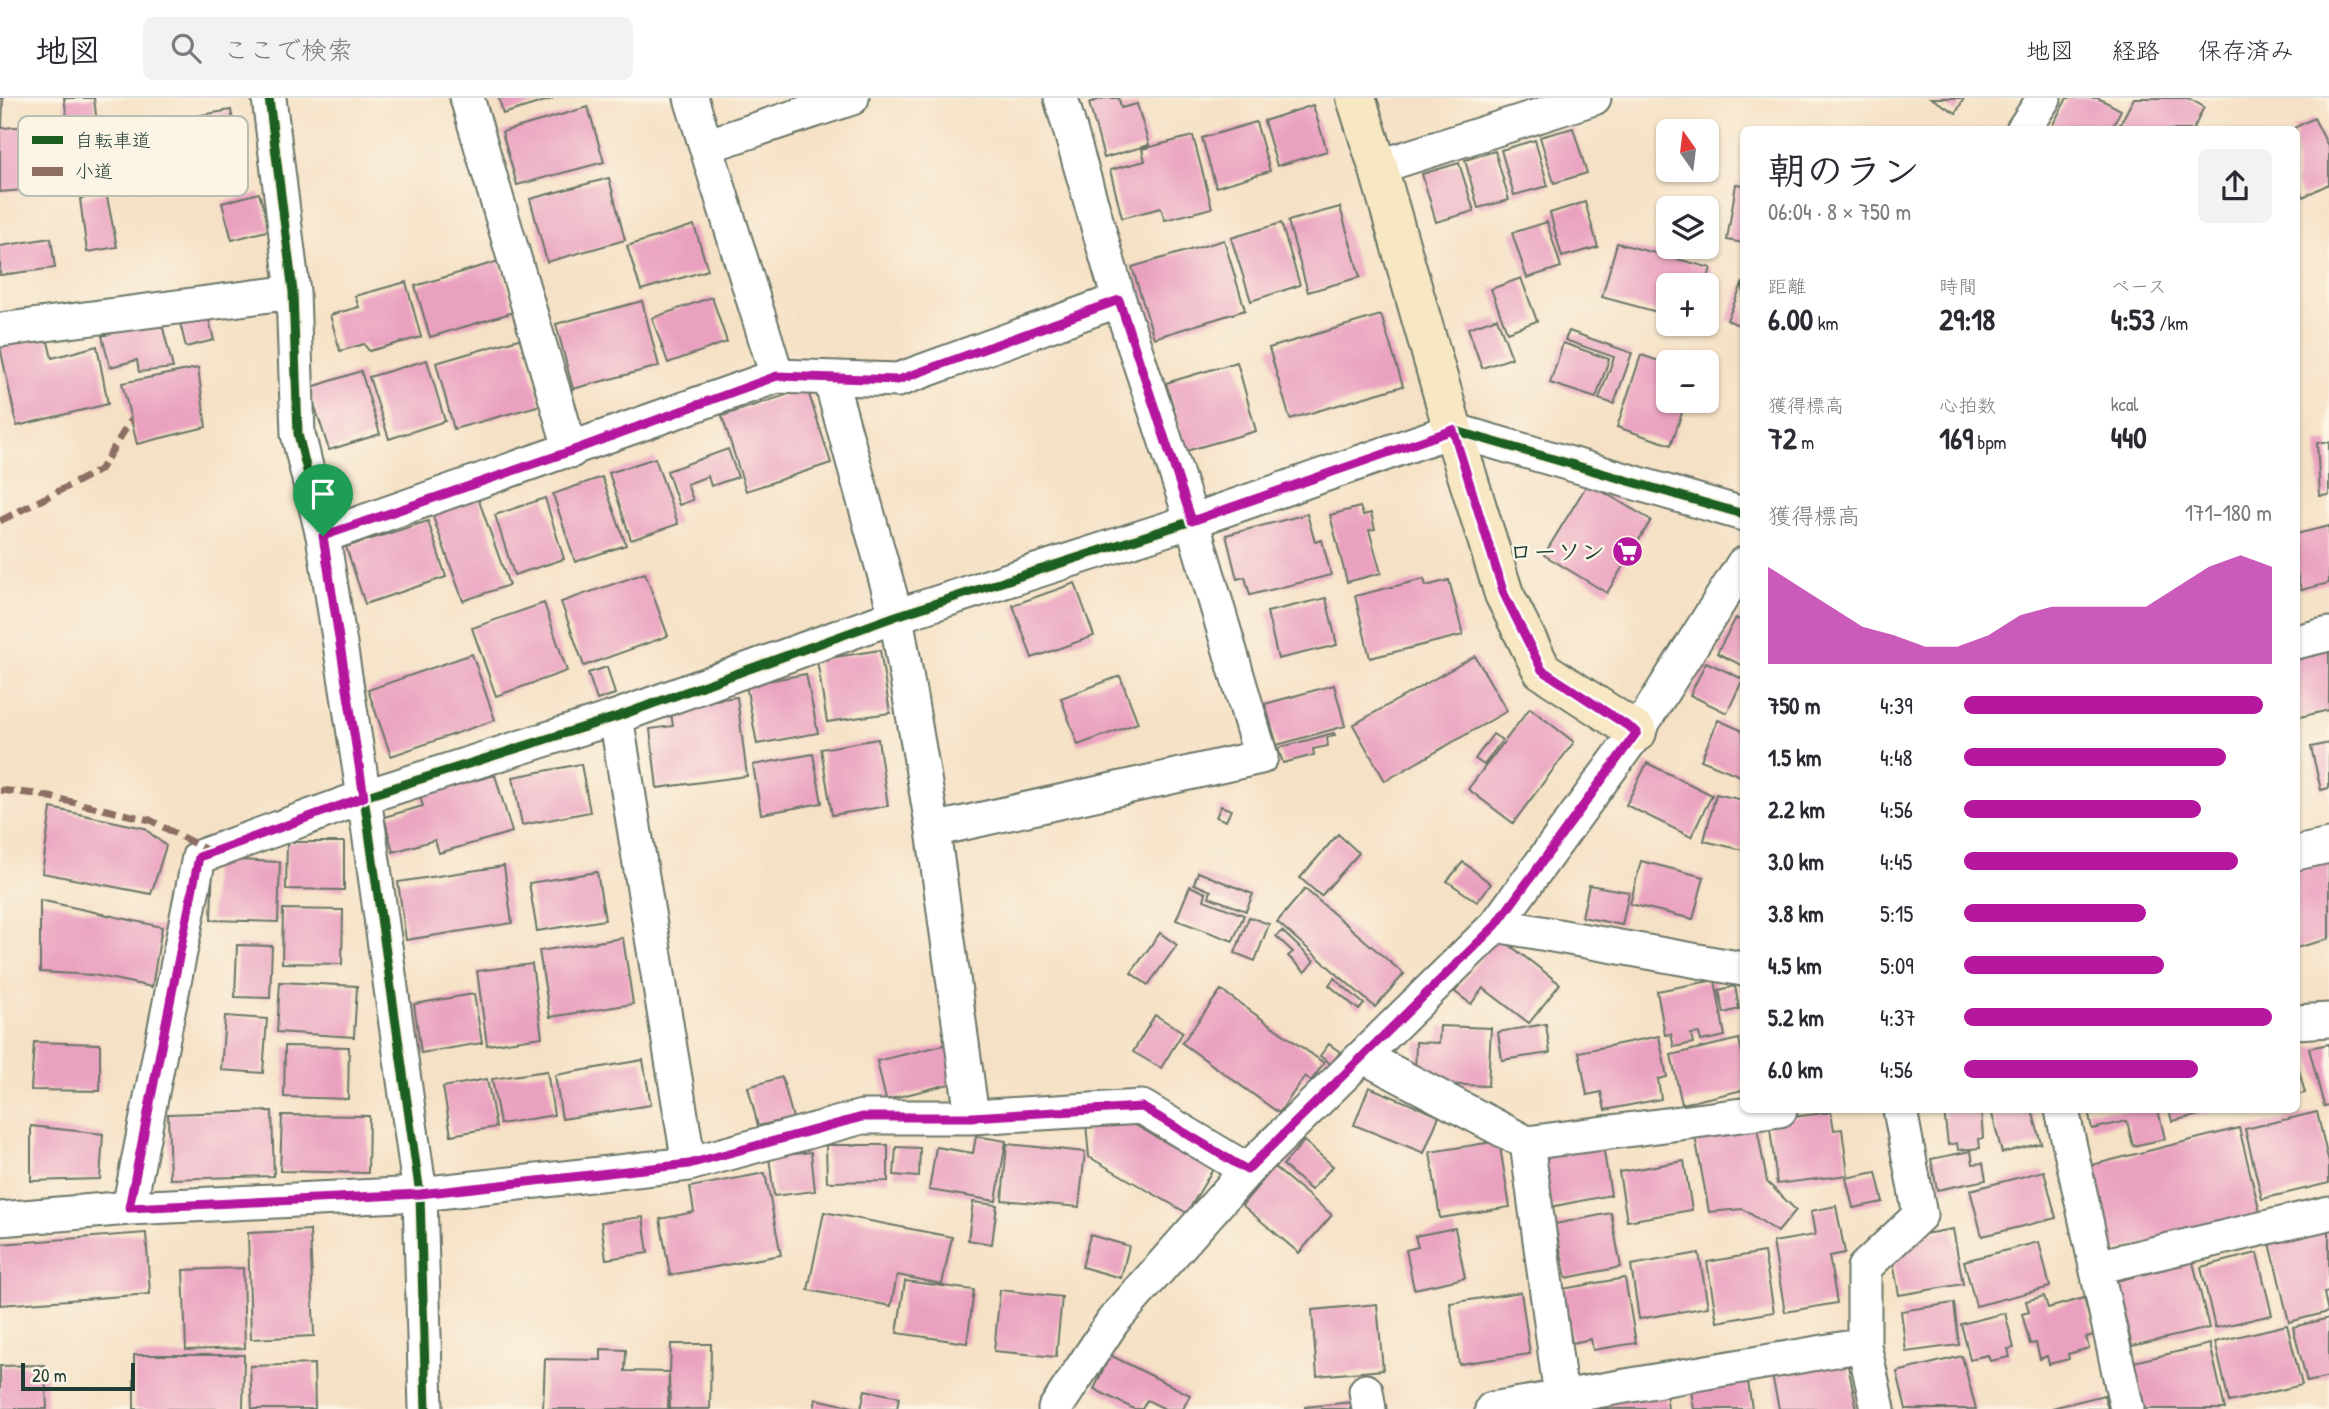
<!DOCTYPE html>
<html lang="ja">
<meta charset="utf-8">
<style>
body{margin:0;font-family:"Patrick Hand","Klee One",sans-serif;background:#f2f2f3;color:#2b2b33;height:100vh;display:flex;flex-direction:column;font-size:26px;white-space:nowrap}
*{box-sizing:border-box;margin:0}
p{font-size:23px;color:#7c7c81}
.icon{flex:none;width:38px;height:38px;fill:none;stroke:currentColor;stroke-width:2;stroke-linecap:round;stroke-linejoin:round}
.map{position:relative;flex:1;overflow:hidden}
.sheet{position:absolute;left:1740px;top:28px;width:560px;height:987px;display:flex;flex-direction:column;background:#fff;border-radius:10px;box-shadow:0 2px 5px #0004}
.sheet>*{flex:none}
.needle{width:46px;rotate:346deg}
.tools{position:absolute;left:1656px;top:21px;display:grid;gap:14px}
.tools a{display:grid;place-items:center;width:63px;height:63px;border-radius:10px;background:#fff;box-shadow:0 2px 5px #0004;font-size:35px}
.scale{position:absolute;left:21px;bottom:18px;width:114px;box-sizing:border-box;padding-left:7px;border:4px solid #1f3d34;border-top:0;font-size:19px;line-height:24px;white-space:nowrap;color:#1f3d34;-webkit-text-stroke:5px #fcf5e5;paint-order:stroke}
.pin{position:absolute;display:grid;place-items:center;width:60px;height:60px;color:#fff;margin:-72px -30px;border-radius:50% 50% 50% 0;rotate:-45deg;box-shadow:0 0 7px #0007}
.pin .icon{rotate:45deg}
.round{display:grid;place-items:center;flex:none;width:74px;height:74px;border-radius:10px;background:#f2f2f3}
.summary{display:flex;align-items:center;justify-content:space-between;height:119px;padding:0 28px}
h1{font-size:38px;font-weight:700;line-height:52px}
.metrics{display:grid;grid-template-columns:repeat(3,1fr);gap:10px;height:119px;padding:7px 28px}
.metrics div{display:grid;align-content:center}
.metrics b{font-size:30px;font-weight:700}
.metrics small{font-size:19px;font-weight:400}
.metrics p{font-size:19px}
.chart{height:196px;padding:14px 28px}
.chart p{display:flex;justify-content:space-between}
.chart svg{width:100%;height:126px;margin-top:7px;fill:#b5179e;opacity:.7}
ul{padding:0 28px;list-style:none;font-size:23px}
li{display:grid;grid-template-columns:112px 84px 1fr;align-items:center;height:52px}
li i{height:18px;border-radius:9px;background:#b5179e}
header{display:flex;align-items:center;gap:42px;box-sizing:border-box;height:98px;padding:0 35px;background:#fff;border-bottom:2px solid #e1e1e2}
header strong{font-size:33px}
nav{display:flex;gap:38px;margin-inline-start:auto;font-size:24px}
.search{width:490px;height:63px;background:#f2f2f3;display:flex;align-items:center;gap:18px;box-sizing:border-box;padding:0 24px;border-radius:10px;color:#7c7c81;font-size:26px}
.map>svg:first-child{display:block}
.building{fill:#eaa1c0}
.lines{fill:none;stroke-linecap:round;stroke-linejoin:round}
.street-casing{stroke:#6a7667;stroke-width:37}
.secondary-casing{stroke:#6a7667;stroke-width:42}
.street{stroke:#fff;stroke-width:33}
.secondary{stroke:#f7e8c3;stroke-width:38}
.quiet{stroke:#8d6e63;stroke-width:7;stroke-dasharray:14 7;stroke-linecap:butt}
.cycleway-casing{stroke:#fcf5e5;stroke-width:13}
.cycleway{stroke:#1b5e20;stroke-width:9}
.route-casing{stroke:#fff;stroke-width:14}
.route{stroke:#b5179e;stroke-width:9}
.labels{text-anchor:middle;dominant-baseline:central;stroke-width:5;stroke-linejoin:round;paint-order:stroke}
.poi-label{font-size:24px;font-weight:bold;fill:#1f3d34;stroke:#fcf5e5;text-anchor:end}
.key{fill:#fcf5e5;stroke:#babeb0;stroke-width:2}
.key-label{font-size:19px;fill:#1f3d34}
</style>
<header>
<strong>地図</strong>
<div class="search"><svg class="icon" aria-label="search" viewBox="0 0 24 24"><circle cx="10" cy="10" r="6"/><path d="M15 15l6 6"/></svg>ここで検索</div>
<nav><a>地図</a><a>経路</a><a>保存済み</a></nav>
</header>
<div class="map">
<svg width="2329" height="1311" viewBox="0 0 2329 1311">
<rect width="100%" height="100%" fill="#fcf5e5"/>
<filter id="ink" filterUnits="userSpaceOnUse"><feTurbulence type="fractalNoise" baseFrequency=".0143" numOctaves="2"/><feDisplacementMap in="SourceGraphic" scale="14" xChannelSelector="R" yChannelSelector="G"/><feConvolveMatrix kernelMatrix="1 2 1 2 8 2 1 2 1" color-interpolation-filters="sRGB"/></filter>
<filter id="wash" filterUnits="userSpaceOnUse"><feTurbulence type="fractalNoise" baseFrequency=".00686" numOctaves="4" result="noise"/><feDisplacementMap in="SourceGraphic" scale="28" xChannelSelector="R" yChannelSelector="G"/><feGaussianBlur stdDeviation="1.57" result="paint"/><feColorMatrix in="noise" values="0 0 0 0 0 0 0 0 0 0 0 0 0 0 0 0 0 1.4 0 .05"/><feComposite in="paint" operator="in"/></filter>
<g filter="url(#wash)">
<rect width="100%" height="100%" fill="#f5e1c5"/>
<g id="blocks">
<path class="building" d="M0,0H3L2,30L57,26L61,89L0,94Z
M64,0H94L98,34L70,40Z
M499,0H552V1L503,16Z
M1104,0H1119L1121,10L1137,6L1149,47L1104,60L1089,5Z
M1931,0H1964L1956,15Z
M2067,0H2098L2121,12L2111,32H2050Z
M2134,0H2188L2204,9L2193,32H2130L2120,26Z
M1313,7L1327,53L1277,68L1264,23Z
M588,9L604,64L517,87L502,34Z
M231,12L245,86L193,93L178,21Z
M2314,20L2329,50V86L2303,99L2296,86V32H2290Z
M1256,24L1270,73L1216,89L1202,40Z
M1573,30L1587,75L1554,85L1540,39Z
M1193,38L1212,110L1165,122L1161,110L1122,120L1110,72L1145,63L1142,51Z
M1535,42L1548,88L1514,97L1501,52Z
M1495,53L1509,102L1478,110L1465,62Z
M1459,65L1474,113L1436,124L1422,76Z
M609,80L625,142L547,164L530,101Z
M1736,86L1743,87V145L1727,142Z
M106,94L117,149L87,154L80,101Z
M259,95L270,132L232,142L222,105Z
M1585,104L1598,149L1562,159L1550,115Z
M1340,109L1360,179L1308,194L1288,123Z
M1547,124L1561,169L1527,180L1512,135Z
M1281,125L1300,187L1251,203L1231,140Z
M694,127L708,172L641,192L627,148Z
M51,140L55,170L0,177V148Z
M1224,142L1245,212L1154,240L1132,169Z
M1617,145L1711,170L1706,187H1668V217L1602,199Z
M499,163L514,214L430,239L415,188Z
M1521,180L1537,223L1507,234L1491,191Z
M406,184L421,239L369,253L364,246L340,253L330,217L359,209L355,198Z
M1743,184V229L1727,222Z
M712,199L727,244L668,265L652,220Z
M642,203L659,268L573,291L556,226Z
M1381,217L1403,288L1290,321L1269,250Z
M208,218L214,242L186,249L180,225Z
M1497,220L1512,260L1482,270L1468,230Z
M161,222L173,270L139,274L137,262L110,269L102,238Z
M1569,233L1632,255L1614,306L1599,301L1614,259L1565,242Z
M47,240L52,260L97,248L108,306L17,328L0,249Z
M522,240L541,307L454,331L436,265Z
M1563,245L1609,261L1596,300L1550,285Z
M1641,257L1668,266V303H1686L1671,347L1617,329Z
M427,262L445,323L389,341L369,279Z
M1237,264L1256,333L1186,353L1166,285Z
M198,270L206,329L137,346L122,285Z
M361,273L380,336L329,352L309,290Z
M807,290L831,365L746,393L722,318Z
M2317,344H2329V397L2320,398Z
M728,351L738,379L711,388L708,378L687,386L693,402L679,407L667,373Z
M655,360L678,426L631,442L609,375Z
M602,379L626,447L575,464L553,396Z
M1588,385L1651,422L1607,495L1544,457Z
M478,400L509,487L463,503L432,416Z
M545,400L564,461L514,477L495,417Z
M1360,409L1363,417L1371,415L1375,431L1369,432L1381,475L1347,484L1330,417Z
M1307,416L1315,444L1322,442L1331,477L1250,497L1245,479L1237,481L1226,437Z
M428,423L446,479L365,506L346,449Z
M2329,428V485L2301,492L2296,471V436Z
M645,475L668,538L584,568L561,504Z
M1424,481L1426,488L1449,482L1463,537L1370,560L1355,498Z
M1075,485L1094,538L1032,560L1013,507Z
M1326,500L1337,547L1278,561L1267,514Z
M544,505L567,573L496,598L472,530Z
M1736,520L1743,524V568L1717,555Z
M2329,548V612L2296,620V555Z
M880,552L890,615L827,624L817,562Z
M472,556L495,622L391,658L368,592Z
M1475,558L1507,613L1385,683L1353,627Z
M1706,564L1743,581L1727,615L1690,597Z
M607,569L615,596L597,602L588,575Z
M806,576L818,635L757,646L746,587Z
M1120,578L1138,625L1078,647L1061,600Z
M1334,587L1345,628L1277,647L1265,606Z
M737,599L747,678L657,690L650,631L673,628L670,608Z
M1530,610L1574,644L1513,725L1468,691Z
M1718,622L1743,633V679L1701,662Z
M1334,635L1335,637L1327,640L1328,648L1313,651L1314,657L1283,665L1278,650Z
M1493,636L1502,642L1484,667L1475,661Z
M878,641L888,708L832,717L821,651Z
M2329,645V690L2321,692L2311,649Z
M813,656L822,705L761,716L753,667Z
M1647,665L1712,697L1691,739L1626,707Z
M581,666L590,714L522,727L513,679Z
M495,677L512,734L439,755L435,742L393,754L384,719L423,708L420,698Z
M1716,696L1743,702V752L1704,743Z
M1221,708L1231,712L1226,723L1216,719Z
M51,710L144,730L166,748L151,796L42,775Z
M1338,736L1359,755L1321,798L1300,780Z
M287,744H344V792L286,791Z
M2329,760V841L2296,850V769Z
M213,761L280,764L278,824L211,822Z
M1641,763L1704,779L1693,821L1630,806Z
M1463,764L1491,786L1477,804L1447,783Z
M504,768L512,825L406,842L398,784Z
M597,774L605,822L537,833L529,785Z
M1198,774L1253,796L1246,813L1209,799L1211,793L1194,786Z
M1589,787L1629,794L1622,827L1582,819Z
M1190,788L1206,795L1204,802L1244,817L1233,843L1176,822Z
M1305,791L1404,876L1375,909L1277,824Z
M40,802L162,829L152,889L94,877L40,874Z
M283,811L343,812L342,866L282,865Z
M1249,819L1269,826L1255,863L1235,855Z
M1282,833L1314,863L1305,874L1288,858L1293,854L1276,838Z
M1160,835L1177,847L1148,887L1131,875Z
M1498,838L1560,886L1529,925L1483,890L1471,906L1455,894Z
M623,840L633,906L550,919L539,853Z
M237,847L272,848L270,900L235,899Z
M532,866L542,939L487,947L477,873Z
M1334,880L1364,906L1359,912L1329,887Z
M1715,882L1725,938L1701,943L1699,935L1691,936L1693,945L1674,949L1671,936L1665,937L1657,893Z
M280,884L357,888L354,939L277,934Z
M1735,888L1739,911L1724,915L1719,892Z
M1221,892L1324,965L1311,983L1305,978L1279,1015L1182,945Z
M474,896L482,945L421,955L414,906Z
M1155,917L1183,934L1161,970L1133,954Z
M225,918L267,921L263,975L221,972Z
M1546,926L1550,955L1502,962L1498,934Z
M1440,928L1491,930L1488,988L1443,986V981L1415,980L1416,944L1439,945Z
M1659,938L1667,979L1658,981L1661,1001L1605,1012L1601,994L1587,997L1579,954Z
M1739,941L1743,959V992L1682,1006L1671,957Z
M34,944L100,946V993L31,992Z
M948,946L957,984L886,1002L877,963Z
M1329,946L1340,954L1331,966L1320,958Z
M2329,946V1007L2324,1008L2309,950Z
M285,948L349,949L348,1001L284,999Z
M2296,961L2305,995L2296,997Z
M643,962L651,1007L562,1021L555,977Z
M547,973L554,1017L500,1026L492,981Z
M782,979L793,1020L758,1028L748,989Z
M487,981L496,1029L451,1037L443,989Z
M1369,989L1439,1018L1424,1055L1354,1027Z
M1944,1012H1981L1983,1040L1979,1041L1980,1050L1958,1052L1957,1045L1948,1047Z
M1991,1012H2032L2041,1045L2002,1055Z
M2088,1012H2158L2165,1041L2133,1048L2127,1023L2092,1031Z
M2169,1012H2217V1013L2172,1023Z
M272,1013L274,1078L170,1081L168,1016Z
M1831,1014L1834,1032L1842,1031L1848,1077L1777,1086L1769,1022Z
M2317,1014L2329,1065V1085L2262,1101L2245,1031Z
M282,1017L369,1018L368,1075L280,1073Z
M1126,1022L1213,1071L1187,1115L1089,1059L1086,1025Z
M31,1028L103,1036L100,1081L31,1083Z
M1757,1029L1767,1084L1796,1112L1778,1134L1743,1111L1709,1114L1695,1038Z
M2239,1030L2261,1118L2105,1156L2084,1069Z
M976,1038L1006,1043L996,1103L929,1092L936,1049L973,1055Z
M1304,1043L1333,1068L1311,1092L1283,1067Z
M1499,1043L1510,1109L1440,1120L1430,1054Z
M1007,1046L1085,1054L1079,1109L1002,1102Z
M826,1047H888V1083L827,1084Z
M1603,1048L1611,1097L1550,1109L1541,1059Z
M896,1049L920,1050L919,1079L894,1077Z
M1971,1053L1973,1066L1983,1065L1986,1082L1937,1092L1931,1061Z
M811,1054L815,1093L774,1098L769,1059Z
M1684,1063L1692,1112L1627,1123L1619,1074Z
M1274,1069L1332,1117L1299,1155L1242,1107Z
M2044,1073L2056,1120L1982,1138L1970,1092Z
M1876,1074L1883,1104L1853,1110L1846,1080Z
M765,1075L781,1157L670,1177L660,1121L694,1114L690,1089Z
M973,1104L997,1107L992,1146L968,1142Z
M1836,1108L1845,1155L1829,1158L1837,1205L1785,1214L1773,1144L1815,1137L1811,1113Z
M824,1114L952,1139L942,1186L897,1177L891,1208L808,1192Z
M1611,1115L1621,1169L1566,1180L1555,1126Z
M643,1119L648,1155L606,1161L601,1124Z
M1455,1130L1465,1180L1414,1191L1406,1152L1418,1149L1415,1138Z
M1953,1131L1963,1186L1899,1197L1891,1153L1910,1150L1907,1139Z
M2329,1131V1194L2324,1195L2328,1214L2289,1224L2270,1145Z
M310,1132L314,1238L251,1241L248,1135Z
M146,1135L150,1196L0,1207V1146Z
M1090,1137L1129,1148L1121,1180L1082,1169Z
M2039,1144L2050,1189L1976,1208L1964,1163Z
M1764,1154L1774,1214L1717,1224L1707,1164Z
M1699,1155L1708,1209L1639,1221L1631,1167Z
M2257,1155L2272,1217L2215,1230L2201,1169Z
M2193,1164L2209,1230L2132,1248L2116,1183Z
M243,1170L245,1250L186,1252L183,1172Z
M1625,1180L1636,1245L1593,1252L1591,1241L1572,1245L1562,1191Z
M905,1183L974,1192L967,1245L897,1235Z
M1000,1192L1062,1199L1056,1259L994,1253Z
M1521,1194L1530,1256L1459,1266L1450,1205Z
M2044,1198L2048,1210L2084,1200L2094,1237L2086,1239L2089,1250L2068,1256L2069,1261L2049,1266L2047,1258L2040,1261L2036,1245L2030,1246L2022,1216L2029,1214L2026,1203Z
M1954,1205L1959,1247L1906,1254L1901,1213Z
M1377,1206L1383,1272L1317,1278L1312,1212Z
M2005,1215L2014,1250L2008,1251L2010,1259L1990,1263L1988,1257L1970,1261L1961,1226Z
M2329,1220V1279L2307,1284L2293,1229Z
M2287,1227L2302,1287L2229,1304L2215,1244Z
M671,1246H711L710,1311H670L669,1276L668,1311H543L545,1261L601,1262V1251L626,1252L625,1273L670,1274Z
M2210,1246L2225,1311H2145L2134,1264Z
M134,1257H244L243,1311H134Z
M1110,1257L1190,1297L1183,1311H1165L1147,1302L1142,1311H1134L1094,1291Z
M1962,1258L1976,1311H1906L1897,1274Z
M1847,1263L1857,1311H1779L1772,1277Z
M314,1266L315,1311H252L250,1268Z
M45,1267L47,1311H0V1268Z
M1747,1277L1752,1311H1694L1690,1287Z
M865,1292L899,1299L897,1311H861Z
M1666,1295L1668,1311H1595V1307Z
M2104,1297L2108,1311H2052V1310Z
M816,1301L858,1310V1311H814Z
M1352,1304L1353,1311H1305V1309Z"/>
</g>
</g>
<g filter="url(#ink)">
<use href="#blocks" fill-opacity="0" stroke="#6a7667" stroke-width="2"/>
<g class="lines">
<defs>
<path id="street" d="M269,0L293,194L298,336L323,438L364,699L420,1096L426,1311
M467,0L571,353
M691,0L777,278
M2023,32L2044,0
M706,48L852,0
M1378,69L1594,0
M0,232L293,194
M830,280L896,518L933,732L972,1019
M323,438L777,278L898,282L1119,202
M2296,544L2329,536
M616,619L689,1066
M933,732L1261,659L1192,423L1119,202L1061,0
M2296,755L2329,748
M1496,827L1743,871
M2296,924L2329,922
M1364,959L1527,1045L1561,1299
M2062,1012L2127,1311
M1527,1045L1780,1012
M129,1110L199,759L364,699L616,619L896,518L1192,423L1453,332L1743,416
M0,1121L129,1110L420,1096L689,1066L862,1019H972L1142,1009L1247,1072
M2096,1169L2329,1115
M1366,1293L1369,1311
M1055,1311L1113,1223L1247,1072L1496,827L1637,634L1743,466
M1492,1311L1864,1247
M1878,1311L1864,1247V1170L1920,1117L1900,1012"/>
<path id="secondary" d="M1356,0L1378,69L1453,332L1504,496L1542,572L1637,634"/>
</defs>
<use href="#street" class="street-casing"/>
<use href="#secondary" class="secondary-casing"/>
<use href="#street" class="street"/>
<use href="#secondary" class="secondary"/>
<path class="quiet" d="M0,423L100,372L131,322
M0,692L37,696L150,722L212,755"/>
<defs>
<path id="cycleway" d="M269,0L293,194L298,336L323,438L364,699L420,1096L426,1311
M129,1110L199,759L364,699L616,619L896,518L1192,423L1453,332L1743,416"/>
</defs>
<use href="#cycleway" class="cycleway-casing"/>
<use href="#cycleway" class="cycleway"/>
</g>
</g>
<g class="lines" filter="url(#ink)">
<defs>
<path id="route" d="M1119,202L1192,423L1453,332L1504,496L1542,572L1637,634L1496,827L1247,1072L1142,1009L972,1019H862L689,1066L420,1096L129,1110L199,759L364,699L323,438L571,353L777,278L898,282Z"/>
</defs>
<use href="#route" class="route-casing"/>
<use href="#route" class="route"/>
</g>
<defs>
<symbol id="supermarket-disc" viewBox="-11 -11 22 22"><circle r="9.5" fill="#b5179e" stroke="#fcf5e5"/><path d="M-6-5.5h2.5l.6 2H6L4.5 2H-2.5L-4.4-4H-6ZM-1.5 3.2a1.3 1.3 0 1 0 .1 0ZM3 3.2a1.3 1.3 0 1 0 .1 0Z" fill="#fff"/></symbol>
</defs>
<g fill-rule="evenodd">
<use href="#supermarket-disc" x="1610" y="436" width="35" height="35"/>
</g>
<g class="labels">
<g class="poi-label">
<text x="1605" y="453">ローソン</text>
</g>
</g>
<rect x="18" y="18" width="230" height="80" rx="10" class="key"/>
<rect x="32" y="38" width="31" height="8" fill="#1b5e20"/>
<rect x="32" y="69" width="31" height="9" fill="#8d6e63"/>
<g class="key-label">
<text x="75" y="49">自転車道</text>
<text x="75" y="80">小道</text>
</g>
</svg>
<div class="tools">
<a><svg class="needle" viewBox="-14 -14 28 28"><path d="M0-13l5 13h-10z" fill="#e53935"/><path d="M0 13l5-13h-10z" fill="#7c7c81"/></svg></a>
<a><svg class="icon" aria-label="layers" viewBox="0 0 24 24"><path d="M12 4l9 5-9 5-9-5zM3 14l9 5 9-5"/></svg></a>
<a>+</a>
<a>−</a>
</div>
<div class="scale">20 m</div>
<div class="pin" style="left:323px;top:438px;background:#1e9e55"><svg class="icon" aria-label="arrive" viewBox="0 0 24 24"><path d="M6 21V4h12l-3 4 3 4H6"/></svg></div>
<section class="sheet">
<div class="summary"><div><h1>朝のラン</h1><p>06:04 · 8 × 750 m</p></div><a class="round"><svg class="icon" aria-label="share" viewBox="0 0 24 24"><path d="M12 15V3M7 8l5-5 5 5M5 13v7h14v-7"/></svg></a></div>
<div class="metrics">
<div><p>距離</p><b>6.00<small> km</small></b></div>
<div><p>時間</p><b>29:18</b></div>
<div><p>ペース</p><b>4:53<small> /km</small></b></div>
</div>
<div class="metrics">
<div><p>獲得標高</p><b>72<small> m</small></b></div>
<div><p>心拍数</p><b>169<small> bpm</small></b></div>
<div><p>kcal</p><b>440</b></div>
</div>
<div class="chart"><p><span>獲得標高</span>171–180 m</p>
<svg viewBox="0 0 160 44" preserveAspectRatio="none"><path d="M0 44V10L10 17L20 24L30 31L40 34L50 38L60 38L70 34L80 27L90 24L100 24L110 24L120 24L130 17L140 10L150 6L160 10V44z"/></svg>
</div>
<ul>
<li><b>750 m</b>4:39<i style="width:97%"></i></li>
<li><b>1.5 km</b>4:48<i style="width:85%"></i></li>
<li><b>2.2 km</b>4:56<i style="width:77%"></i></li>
<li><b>3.0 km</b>4:45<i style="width:89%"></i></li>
<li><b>3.8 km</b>5:15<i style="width:59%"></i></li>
<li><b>4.5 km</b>5:09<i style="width:65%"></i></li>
<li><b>5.2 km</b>4:37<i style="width:100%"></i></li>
<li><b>6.0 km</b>4:56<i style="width:76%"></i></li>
</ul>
</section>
</div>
